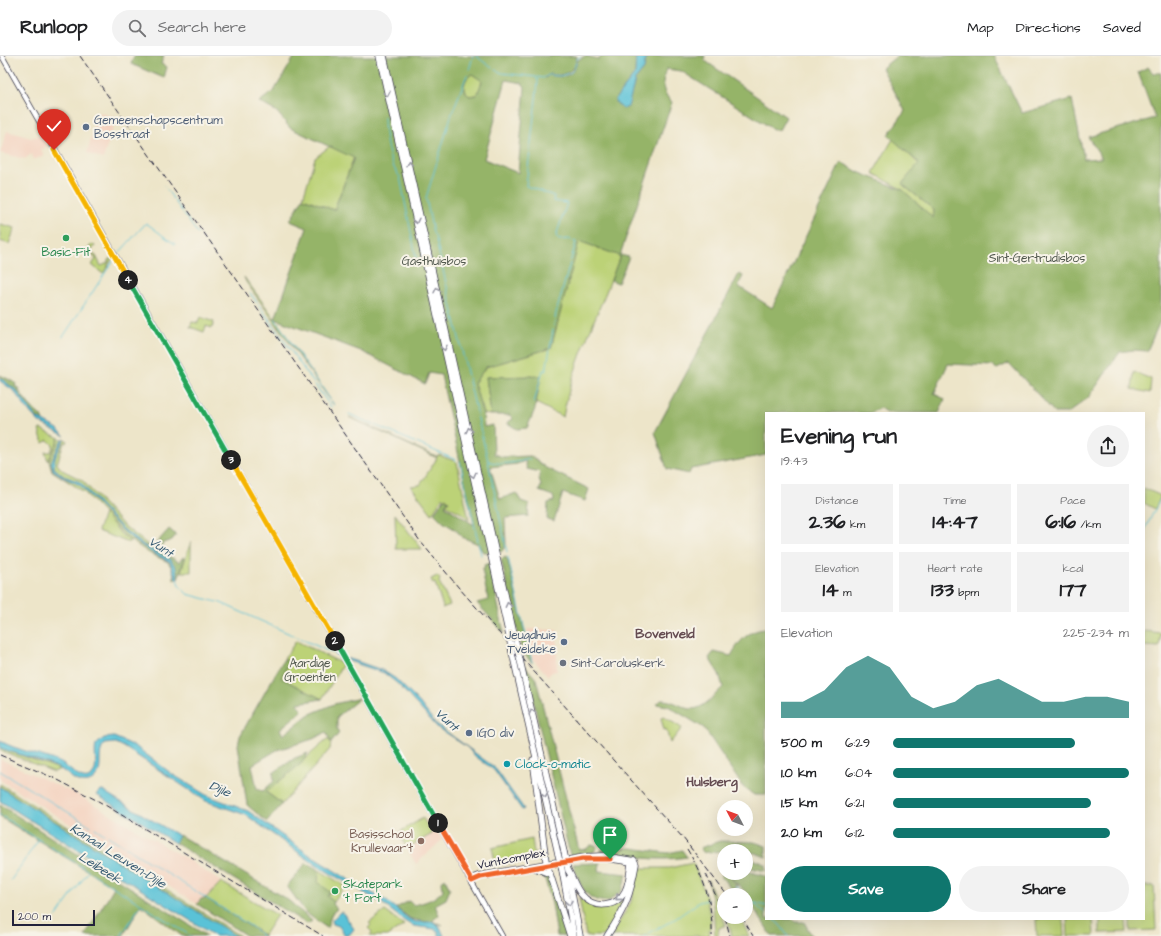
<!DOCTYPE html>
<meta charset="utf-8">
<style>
body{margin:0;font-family:"Architects Daughter",sans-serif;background:#f2f2f2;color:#202124;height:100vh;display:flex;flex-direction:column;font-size:15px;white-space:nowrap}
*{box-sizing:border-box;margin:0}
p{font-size:13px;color:#757577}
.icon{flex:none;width:22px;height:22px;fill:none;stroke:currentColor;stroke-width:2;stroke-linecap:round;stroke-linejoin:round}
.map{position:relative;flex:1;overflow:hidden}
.sheet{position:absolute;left:765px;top:356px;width:380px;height:508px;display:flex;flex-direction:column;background:#fff;border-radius:0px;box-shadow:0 4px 16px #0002}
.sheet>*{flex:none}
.needle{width:26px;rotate:311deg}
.tools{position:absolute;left:717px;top:744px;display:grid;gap:8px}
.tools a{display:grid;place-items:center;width:36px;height:36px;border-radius:50%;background:#fff;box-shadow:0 4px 16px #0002;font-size:20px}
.scale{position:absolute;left:12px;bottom:10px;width:83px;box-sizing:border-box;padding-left:4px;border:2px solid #22223b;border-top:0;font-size:11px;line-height:14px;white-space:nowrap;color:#22223b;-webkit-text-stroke:3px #f7f3e8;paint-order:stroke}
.pin{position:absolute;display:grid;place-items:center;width:34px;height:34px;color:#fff;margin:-41px -17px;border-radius:50% 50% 50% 0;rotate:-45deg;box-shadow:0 0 4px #0007}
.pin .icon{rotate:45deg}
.km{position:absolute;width:20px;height:20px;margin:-10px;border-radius:50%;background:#222;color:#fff;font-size:11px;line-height:20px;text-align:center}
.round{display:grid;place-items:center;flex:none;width:42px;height:42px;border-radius:21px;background:#f2f2f2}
.head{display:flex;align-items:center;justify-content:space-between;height:68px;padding:0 16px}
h1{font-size:22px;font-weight:700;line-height:30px}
.figures{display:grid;grid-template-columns:repeat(3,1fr);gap:6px;height:68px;padding:4px 16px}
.figures div{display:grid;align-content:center;border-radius:0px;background:#f2f2f2;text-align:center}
.figures b{font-size:20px;font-weight:700}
.figures small{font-size:11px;font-weight:400}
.figures p{font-size:11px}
.chart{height:112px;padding:8px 16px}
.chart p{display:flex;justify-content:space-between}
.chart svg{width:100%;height:72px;margin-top:4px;fill:#0f766e;opacity:.7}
.action{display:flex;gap:8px;margin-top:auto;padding:8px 16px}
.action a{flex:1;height:46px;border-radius:24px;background:#0f766e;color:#fff;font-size:16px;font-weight:700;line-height:46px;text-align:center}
.action a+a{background:#f2f2f2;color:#202124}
ul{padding:0 16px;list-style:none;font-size:13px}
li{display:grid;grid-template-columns:64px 48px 1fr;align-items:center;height:30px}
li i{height:10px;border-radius:5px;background:#0f766e}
header{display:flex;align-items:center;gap:24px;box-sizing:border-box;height:56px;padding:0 20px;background:#fff;border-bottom:1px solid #e0e0e0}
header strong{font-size:19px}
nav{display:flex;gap:22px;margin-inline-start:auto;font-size:14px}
.search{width:280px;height:36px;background:#f2f2f2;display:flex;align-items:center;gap:10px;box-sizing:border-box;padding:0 14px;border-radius:22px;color:#757577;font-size:15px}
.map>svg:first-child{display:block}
.built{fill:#f4d3c0}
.green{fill:#bcd277;stroke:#6f7a59}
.forest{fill:#95b468;stroke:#5c6b52;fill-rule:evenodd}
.water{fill:#5ac2d7;stroke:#3e7289}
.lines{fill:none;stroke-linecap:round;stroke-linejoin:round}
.stream{stroke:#5ac2d7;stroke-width:1}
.secondary-casing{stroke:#403f50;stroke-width:5.5}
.primary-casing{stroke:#403f50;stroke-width:6}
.highway-casing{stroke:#403f50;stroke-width:7}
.secondary{stroke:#fff;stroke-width:4}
.primary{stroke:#fff;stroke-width:4.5}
.highway{stroke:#fff;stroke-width:5.5}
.rail{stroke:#22223b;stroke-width:1;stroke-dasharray:6 3;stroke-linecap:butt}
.highway-bridge-casing{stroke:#403f50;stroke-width:7;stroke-linecap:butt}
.highway-bridge{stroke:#fff;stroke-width:5.5}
.oneway{stroke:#9c9ca7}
.split-1-casing{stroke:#fff;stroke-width:8}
.split-2-casing{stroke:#fff;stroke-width:8}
.split-3-casing{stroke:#fff;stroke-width:8}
.split-4-casing{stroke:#fff;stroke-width:8}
.split-5-casing{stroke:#fff;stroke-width:8}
.split-1{stroke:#f0652b;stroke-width:5}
.split-2{stroke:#22a559;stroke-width:5}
.split-3{stroke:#f5b400;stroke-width:5}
.split-4{stroke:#22a559;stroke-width:5}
.split-5{stroke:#f5b400;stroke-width:5}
.service-dot{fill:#5c6f8a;stroke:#f7f3e8;stroke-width:1.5}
.leisure-dot{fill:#2e9e5b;stroke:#f7f3e8;stroke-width:1.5}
.worship-dot{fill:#6b7280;stroke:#f7f3e8;stroke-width:1.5}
.culture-dot{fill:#0f9aa8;stroke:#f7f3e8;stroke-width:1.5}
.education-dot{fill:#8d6e63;stroke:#f7f3e8;stroke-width:1.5}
.labels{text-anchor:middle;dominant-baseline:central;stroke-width:4;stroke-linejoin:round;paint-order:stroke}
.service-label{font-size:12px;fill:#4e5e75;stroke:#f7f3e8;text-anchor:start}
.leisure-label{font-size:12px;fill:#27864d;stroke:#f7f3e8}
.park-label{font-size:12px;fill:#50574d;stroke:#f7f3e8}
.worship-label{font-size:12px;fill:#5b616d;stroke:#f7f3e8;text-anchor:start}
.culture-label{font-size:12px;fill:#0d838f;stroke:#f7f3e8;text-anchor:start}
.education-label{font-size:12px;fill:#785e54;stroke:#f7f3e8;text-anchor:end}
.street-label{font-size:12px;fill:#22223b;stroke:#f7f3e8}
.water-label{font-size:13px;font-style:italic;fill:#365a72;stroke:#f7f3e8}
.neighbourhood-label{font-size:13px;font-weight:bold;fill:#654c52;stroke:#f7f3e8}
</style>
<header>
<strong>Runloop</strong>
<div class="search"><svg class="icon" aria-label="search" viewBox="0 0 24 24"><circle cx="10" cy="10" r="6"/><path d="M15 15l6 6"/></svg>Search here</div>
<nav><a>Map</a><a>Directions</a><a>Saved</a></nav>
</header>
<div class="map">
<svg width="1161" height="880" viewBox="0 0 1161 880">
<rect width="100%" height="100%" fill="#f7f3e8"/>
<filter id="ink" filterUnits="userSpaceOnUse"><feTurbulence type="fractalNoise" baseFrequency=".025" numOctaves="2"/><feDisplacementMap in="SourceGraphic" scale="8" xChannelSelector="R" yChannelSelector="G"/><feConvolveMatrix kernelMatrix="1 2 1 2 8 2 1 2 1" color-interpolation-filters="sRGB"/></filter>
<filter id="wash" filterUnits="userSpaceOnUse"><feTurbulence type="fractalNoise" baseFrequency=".012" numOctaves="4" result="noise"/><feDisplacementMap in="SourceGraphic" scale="16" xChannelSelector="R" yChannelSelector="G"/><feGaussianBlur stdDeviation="0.9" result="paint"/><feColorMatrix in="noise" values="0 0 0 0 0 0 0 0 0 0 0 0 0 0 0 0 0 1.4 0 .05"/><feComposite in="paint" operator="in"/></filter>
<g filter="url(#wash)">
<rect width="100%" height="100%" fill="#ede5c9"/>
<path class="built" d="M98,56L116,62L103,103L87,97Z
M7,75L31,82L40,79L47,90L41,94L44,99L34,104L31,98L25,103L0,97Z
M527,573L557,574V615L552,616L548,620L533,603Z
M0,703L78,739L190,805L221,826L206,842L201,843L197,848L0,724Z
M423,762L425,765L430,762L442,784L416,808L398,777Z"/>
<path class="green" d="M472,18L483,25L477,39L469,40C462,32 463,24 472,18Z
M893,83L919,108L902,128L934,154L933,163L903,134L873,117Z
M330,90L354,101L334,154L303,142L315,102Z
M0,168L15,172L9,188L0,185Z
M579,185L620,200C601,253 573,305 563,361L536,347L541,320L486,321L491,359L483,358L474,327L486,311L551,292Z
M92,188L95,190L90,196L96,200L101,210L108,207V204L111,202L112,203L103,218L92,209L96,203L90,197L87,199L85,197Z
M244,221L275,263L334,349L246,226Z
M200,261L214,266L212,272L206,270L204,276L190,271L192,266L198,267Z
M1134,316L1151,323L1150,337L1132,333Z
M349,361L437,401L439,399L457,406L469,464L461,457L446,449L449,445L446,442H442L432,458L411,430L420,429L437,402Z
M41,373L59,382L48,405L45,396H51L53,389L48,384L43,387L39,374Z
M59,382L62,383L61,385L51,406L53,414L65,422L80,429L122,474L135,485L151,496L170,506L176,523L174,524L173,514L168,506L149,497L126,481L84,436L52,415L49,405Z
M64,383L67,384L66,387L64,386L57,408L62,414L82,424L123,469L148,489L145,490L122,472L80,426L64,420L54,412L53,406Z
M1144,432L1161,440L1155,453L1144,447Z
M104,457L121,478L130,485L129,487L98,475Z
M395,458L422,493H396Z
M191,485V516H181Z
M437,520L440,523L439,526L450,549L442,552L443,551L435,527L433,528L431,523Z
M1144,575L1161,577L1159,591L1144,590Z
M296,585L343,608L322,643L280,622L289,606L284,603Z
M664,661L682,672L670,687L666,673L664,674L661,662Z
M328,683L331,687L330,693L282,748L266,736Z
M0,692L60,713L54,716L0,694Z
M0,728L240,880H236L0,731Z
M423,762L432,778L407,792L398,777Z
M532,783L535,803L496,809L492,792Z
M693,807L705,837L711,863L709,880H611L631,846L639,812H669Z
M319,814L345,830L334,846L327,840L330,836L317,826Z
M708,824L726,869L719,872L718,880H715L713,847Z
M221,826L277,859L264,879L206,842Z
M1144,830H1154L1156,874L1130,875V863H1144Z
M579,841C594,854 611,856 626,841L615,864L604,880H586Z
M385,855L404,869L388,880H370L372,876L368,872L371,869L369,867Z
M727,861H740L749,880H732Z
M1036,863H1063L1064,880H1037Z
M1067,863H1093L1094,880H1068Z
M1100,863H1126L1127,876L1100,877Z"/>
<path class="forest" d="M134,0H164L161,8L167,11L164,22L131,8Z
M295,0H577C576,3 576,7 575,10C570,18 558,21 550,18L545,22L549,19C565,23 573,20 578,4L585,0L599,3L602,0H636L635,18L616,42L631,38L635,24L644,13L646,0H705L704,4L786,61L779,74L773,73L681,15L666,13C662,26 661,36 672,46L620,199L629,201L618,227L611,224L620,200L579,185L551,292L486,311L474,327L483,358L484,371L493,369L494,398L503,401L531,400L546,412L589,433L585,445L563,437L554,465L547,463L548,447L554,445L553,440L539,435L541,430L539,422L540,416L527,413L525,405L517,408L490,411L500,443L516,437L521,445L529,448L528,460L505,462L506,490L501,496H483L478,488L462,481L456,474L443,466L434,457L444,443H446L448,445L445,450L474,469L441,319L429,317L425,328L361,295L275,263L307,172L290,165L303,142L334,154L354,102L290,72L277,56L259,46L274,35ZM472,18L482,25L477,39L469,40C462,32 463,24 472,18ZM506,24L522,27L525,31L518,117L484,103Z
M897,0H994L1022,57L1072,43L1084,103L1102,102L1088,81L1155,62L1138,16L1148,11L1153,17H1161V263L1147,295L1133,294L1120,296L1089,341L1068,357H1055L1009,307L997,313L993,310L948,308L934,338L945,343L939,357H887L880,352L870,357H766V399L691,413L689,418L667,413L655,376L739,218L743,220L738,230L772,252L841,106L858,116L903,134L933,162L934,154L902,128L919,107L888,79L905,55L882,12Z
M0,319L16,327L15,330L20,333L19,335C26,345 33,354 42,361L43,366C24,353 21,335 0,322Z
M541,320L535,353L527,372L517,373L507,367L513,363L510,359H491L486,321Z
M169,473L176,479L172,484L163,487L159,494L179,506L183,501L185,502L178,523C173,500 162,501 145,490L148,489L152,492Z
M506,501L508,505L532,607L523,597L521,591L501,503Z
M489,507L504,577L477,547L488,544L482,513L485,511L484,509Z
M766,573V739H754L743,731L704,672L668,650L657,648L661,644C670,644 675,647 682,650C699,660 711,642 723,631L719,618L709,602L714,596L731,600C739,585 748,574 766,573Z
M284,603L289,606L281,622L322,643L298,647L302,655L280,673L283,679L308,659L334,648L360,642L337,661V673L339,677L331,687L326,676L313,683L277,694L252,709L257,733L263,735L274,725L273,717L295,702L308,697L302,707L266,736L282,748L267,766L247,749L238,689L240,680Z
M525,610L536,623L579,794L586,793L591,789L597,790L594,796L570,799Z
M0,749L207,880H182L141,849L123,880H85L114,831L0,761Z
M179,779L288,844L312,865L307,868L175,787Z
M720,785L754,786L766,790V801C747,793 730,792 710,797L708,796L704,797L700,792Z
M631,792L668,797L682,794L687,801C657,806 630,801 600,795L602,793Z
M746,802L758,805L766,809V815L746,811Z
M306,807L319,814L318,826L330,836L327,840L334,846L333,848L337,853L332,857L327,872L306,857L287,830Z
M600,807L599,815L627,818L622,835L609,845C585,848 579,826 573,808Z
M746,815L766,820V863H792L795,866H804L812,880H772L753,851H749L746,854V839L748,838L728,819L738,830L735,829V831L731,833L720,819L726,817L727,819V817H746Z
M543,816L547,818L567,880H557L552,848Z
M445,822L450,833L446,843L435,849L439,859L432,865L442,869L411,863L396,852L409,845L413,849C424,847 436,843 443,834L442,826Z
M206,842L265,880H247L197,848L201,843Z"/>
<path class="water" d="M636,0H646L644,13L635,24L628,51L623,53L615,46L616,42L635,18Z
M0,322L16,334L37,362L58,373L65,380L39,366L26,352L14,335L0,325Z
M62,383H64L55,402L54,412L64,420L80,426L122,472L145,490L171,504L176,512L178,523H176L170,506L151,496L135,485L122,474L80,429L65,422L53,414L51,406Z
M347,602L382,614L396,623L419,646L435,667L495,712L524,753L522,754L494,714L475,700L467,691L438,672L398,628L384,617L349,605Z
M114,681L135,690L172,718L206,739L248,755L311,800L359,830L385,844L409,863L416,866H432L440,871L444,880H439V876L434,873L414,870L406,866L382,847L316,809L246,759L206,745L124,691L116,687L105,688C95,698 105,713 95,722C92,726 86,727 81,726C73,725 66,715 58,712C39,703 19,699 0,692V685C19,695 41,698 61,707C69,711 81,727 90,721C100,715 93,698 96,689L104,682Z
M0,731L236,880H215L0,745Z
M101,734L179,780L175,787L97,739Z
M340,856L343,857L354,873L349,879H345L339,870L333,868L332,864Z"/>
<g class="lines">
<path class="stream" d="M476,0L492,12
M469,14L473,0
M496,14L502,17L536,21L538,25L526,130L554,140L553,145L567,147L556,180L559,184L569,183L576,186L556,257L546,315L543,314L534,347
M467,19L452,57L426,142L433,177L435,180L488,405C500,410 518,406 530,403
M537,21L543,22L549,19L560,20L570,17L574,13L577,3L581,0
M384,61C384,77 388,108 400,121L417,206
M164,130L165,131
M167,134L182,155
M183,157L198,178
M119,197L146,167C156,174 164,181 175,188
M250,237L331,351
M275,263L334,349
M63,281L113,205
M349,358L456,404
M460,405L481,499
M488,405L507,496
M1144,479L1146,471L1161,442
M508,501L532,606
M177,523L179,529L187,538L221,547L337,599
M0,715L91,770
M0,759L191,880
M95,772L104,778
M108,780L252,871L262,880
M11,824L39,783
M735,832L737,831L745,839
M746,840L766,858
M755,847L766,850
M56,861L88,816
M773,863L780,869L788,880
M121,880L140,850
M644,880L675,863L699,846L707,844"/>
</g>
</g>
<g filter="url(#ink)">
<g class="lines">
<defs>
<path id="secondary" d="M470,822L478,819L586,800L603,799L634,804
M472,825L481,821L583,803H606L633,807"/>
<path id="primary" d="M2,0L502,880"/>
<path id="highway" d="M379,0L509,580
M384,0L516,587
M512,596L558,798
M520,604L564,796
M533,704L546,805L570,880
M535,812L550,818
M562,814L574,880
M568,814C573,822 575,831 581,838C593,853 616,853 625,835C629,827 630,816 631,807L634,804L636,808C630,841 626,851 607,880
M569,822L580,880"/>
</defs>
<use href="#secondary" class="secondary-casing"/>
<use href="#primary" class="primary-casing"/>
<use href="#highway" class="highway-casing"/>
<use href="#secondary" class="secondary"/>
<use href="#primary" class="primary"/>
<use href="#highway" class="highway"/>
<path class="rail" d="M80,0L420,485L459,532L683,782L727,839
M0,699L54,722L100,746L323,880
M687,793C704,821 713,848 712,880
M706,818L724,858
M725,861L730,880
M742,861L753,880"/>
<defs>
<path id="highway-bridge" d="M509,580L512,596
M516,587L520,604
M564,796L568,814
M558,798L562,814"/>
</defs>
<use href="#highway-bridge" class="highway-bridge-casing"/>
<use href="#highway-bridge" class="highway-bridge"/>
</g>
<defs><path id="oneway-chevron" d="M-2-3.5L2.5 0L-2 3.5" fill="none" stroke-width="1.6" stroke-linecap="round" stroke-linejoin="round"/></defs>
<g class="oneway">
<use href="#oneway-chevron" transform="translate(387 38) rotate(78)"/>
<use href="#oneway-chevron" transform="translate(409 107) rotate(-103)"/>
<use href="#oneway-chevron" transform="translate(416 165) rotate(77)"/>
<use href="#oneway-chevron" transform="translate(437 234) rotate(-103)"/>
<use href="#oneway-chevron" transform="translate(444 292) rotate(77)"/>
<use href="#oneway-chevron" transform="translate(469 374) rotate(-103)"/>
<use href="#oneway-chevron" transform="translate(473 419) rotate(77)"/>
<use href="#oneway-chevron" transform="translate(508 549) rotate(-103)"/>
<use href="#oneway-chevron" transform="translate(532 656) rotate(-103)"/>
<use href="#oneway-chevron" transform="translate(545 739) rotate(77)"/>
<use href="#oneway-chevron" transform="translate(618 842) rotate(140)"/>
<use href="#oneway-chevron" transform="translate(569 847) rotate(79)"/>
</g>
</g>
<g class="lines" filter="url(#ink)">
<defs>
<path id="split-1" d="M438,767L472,825L481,821L583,803H610"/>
<path id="split-2" d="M335,585L438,767"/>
<path id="split-3" d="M231,404L335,585"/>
<path id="split-4" d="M128,224L231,404"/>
<path id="split-5" d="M54,94L128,224"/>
</defs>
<use href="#split-1" class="split-1-casing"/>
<use href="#split-2" class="split-2-casing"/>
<use href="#split-3" class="split-3-casing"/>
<use href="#split-4" class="split-4-casing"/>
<use href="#split-5" class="split-5-casing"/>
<use href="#split-1" class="split-1"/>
<use href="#split-2" class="split-2"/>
<use href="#split-3" class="split-3"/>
<use href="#split-4" class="split-4"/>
<use href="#split-5" class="split-5"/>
</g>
<g class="service-dot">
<circle cx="86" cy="71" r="4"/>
<circle cx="564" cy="586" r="4"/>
<circle cx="469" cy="677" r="4"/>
</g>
<g class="leisure-dot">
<circle cx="66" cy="182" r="4"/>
<circle cx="335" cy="835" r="4"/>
</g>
<circle class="worship-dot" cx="563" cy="607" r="4"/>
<circle class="culture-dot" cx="507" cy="708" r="4"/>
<circle class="education-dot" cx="421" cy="785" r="4"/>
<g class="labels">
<g class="service-label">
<text x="94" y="64">Gemeenschapscentrum<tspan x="94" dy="14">Bosstraat</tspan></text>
<text x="556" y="579" text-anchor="end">Jeugdhuis<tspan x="556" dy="14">Tveldeke</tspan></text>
<text x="477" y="677">IGO div</text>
</g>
<g class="leisure-label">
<text x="66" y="196">Basic-Fit</text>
<text x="343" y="828" text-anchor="start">Skatepark<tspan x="343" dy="14">'t Fort</tspan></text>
</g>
<g class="park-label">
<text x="1037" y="202">Sint-Gertrudisbos</text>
<text x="434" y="205">Gasthuisbos</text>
<text x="310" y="607">Aardige<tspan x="310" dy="14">Groenten</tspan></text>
</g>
<g class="worship-label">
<text x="571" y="607">Sint-Caroluskerk</text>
</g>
<g class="culture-label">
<text x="515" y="708">Clock-o-matic</text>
</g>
<g class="education-label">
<text x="413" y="778">Basisschool<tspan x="413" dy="14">Krullevaar't</tspan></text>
</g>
<g class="street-label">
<text transform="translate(511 803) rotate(-11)">Vuntcomplex</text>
</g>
<g class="water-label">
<text transform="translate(161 491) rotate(33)">Vunt</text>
<text transform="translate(447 664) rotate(42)">Vunt</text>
<text transform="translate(220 733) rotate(23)">Dijle</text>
<text transform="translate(118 800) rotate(32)">Kanaal Leuven-Dijle</text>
<text transform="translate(100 812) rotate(32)">Leibeek</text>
</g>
<g class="neighbourhood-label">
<text x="665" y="578">Bovenveld</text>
<text x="712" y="726">Hulsberg</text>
</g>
</g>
</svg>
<div class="tools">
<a><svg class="needle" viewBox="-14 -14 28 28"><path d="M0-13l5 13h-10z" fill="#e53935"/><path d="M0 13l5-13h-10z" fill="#757577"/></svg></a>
<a>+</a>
<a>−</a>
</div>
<div class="scale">200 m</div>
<div class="pin" style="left:610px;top:803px;background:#1e9e55"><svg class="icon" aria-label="arrive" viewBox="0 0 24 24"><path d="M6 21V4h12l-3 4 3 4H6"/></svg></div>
<div class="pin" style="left:54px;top:94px;background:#d93025"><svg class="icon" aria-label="check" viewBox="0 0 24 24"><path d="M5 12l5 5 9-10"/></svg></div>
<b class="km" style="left:438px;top:767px">1</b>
<b class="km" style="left:335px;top:585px">2</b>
<b class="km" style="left:231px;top:404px">3</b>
<b class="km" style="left:128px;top:224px">4</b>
<section class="sheet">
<div class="head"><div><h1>Evening run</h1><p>19:43</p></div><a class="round"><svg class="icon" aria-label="share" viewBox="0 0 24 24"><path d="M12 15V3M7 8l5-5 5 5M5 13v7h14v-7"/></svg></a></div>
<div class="figures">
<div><p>Distance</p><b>2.36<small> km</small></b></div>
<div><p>Time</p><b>14:47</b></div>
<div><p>Pace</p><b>6:16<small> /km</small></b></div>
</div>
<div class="figures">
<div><p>Elevation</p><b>14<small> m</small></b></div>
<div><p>Heart rate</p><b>133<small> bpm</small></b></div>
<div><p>kcal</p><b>177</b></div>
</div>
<div class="chart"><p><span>Elevation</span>225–234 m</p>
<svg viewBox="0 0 160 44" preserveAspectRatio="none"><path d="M0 44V34L10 34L20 27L30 13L40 6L50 13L60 31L70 38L80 34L90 24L100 20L110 27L120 34L130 34L140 31L150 31L160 34V44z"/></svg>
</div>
<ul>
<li><b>500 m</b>6:29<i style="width:77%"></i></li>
<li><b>1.0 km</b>6:04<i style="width:100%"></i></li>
<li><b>1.5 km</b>6:21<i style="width:84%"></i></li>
<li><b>2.0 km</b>6:12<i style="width:92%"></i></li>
</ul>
<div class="action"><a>Save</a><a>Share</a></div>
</section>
</div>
